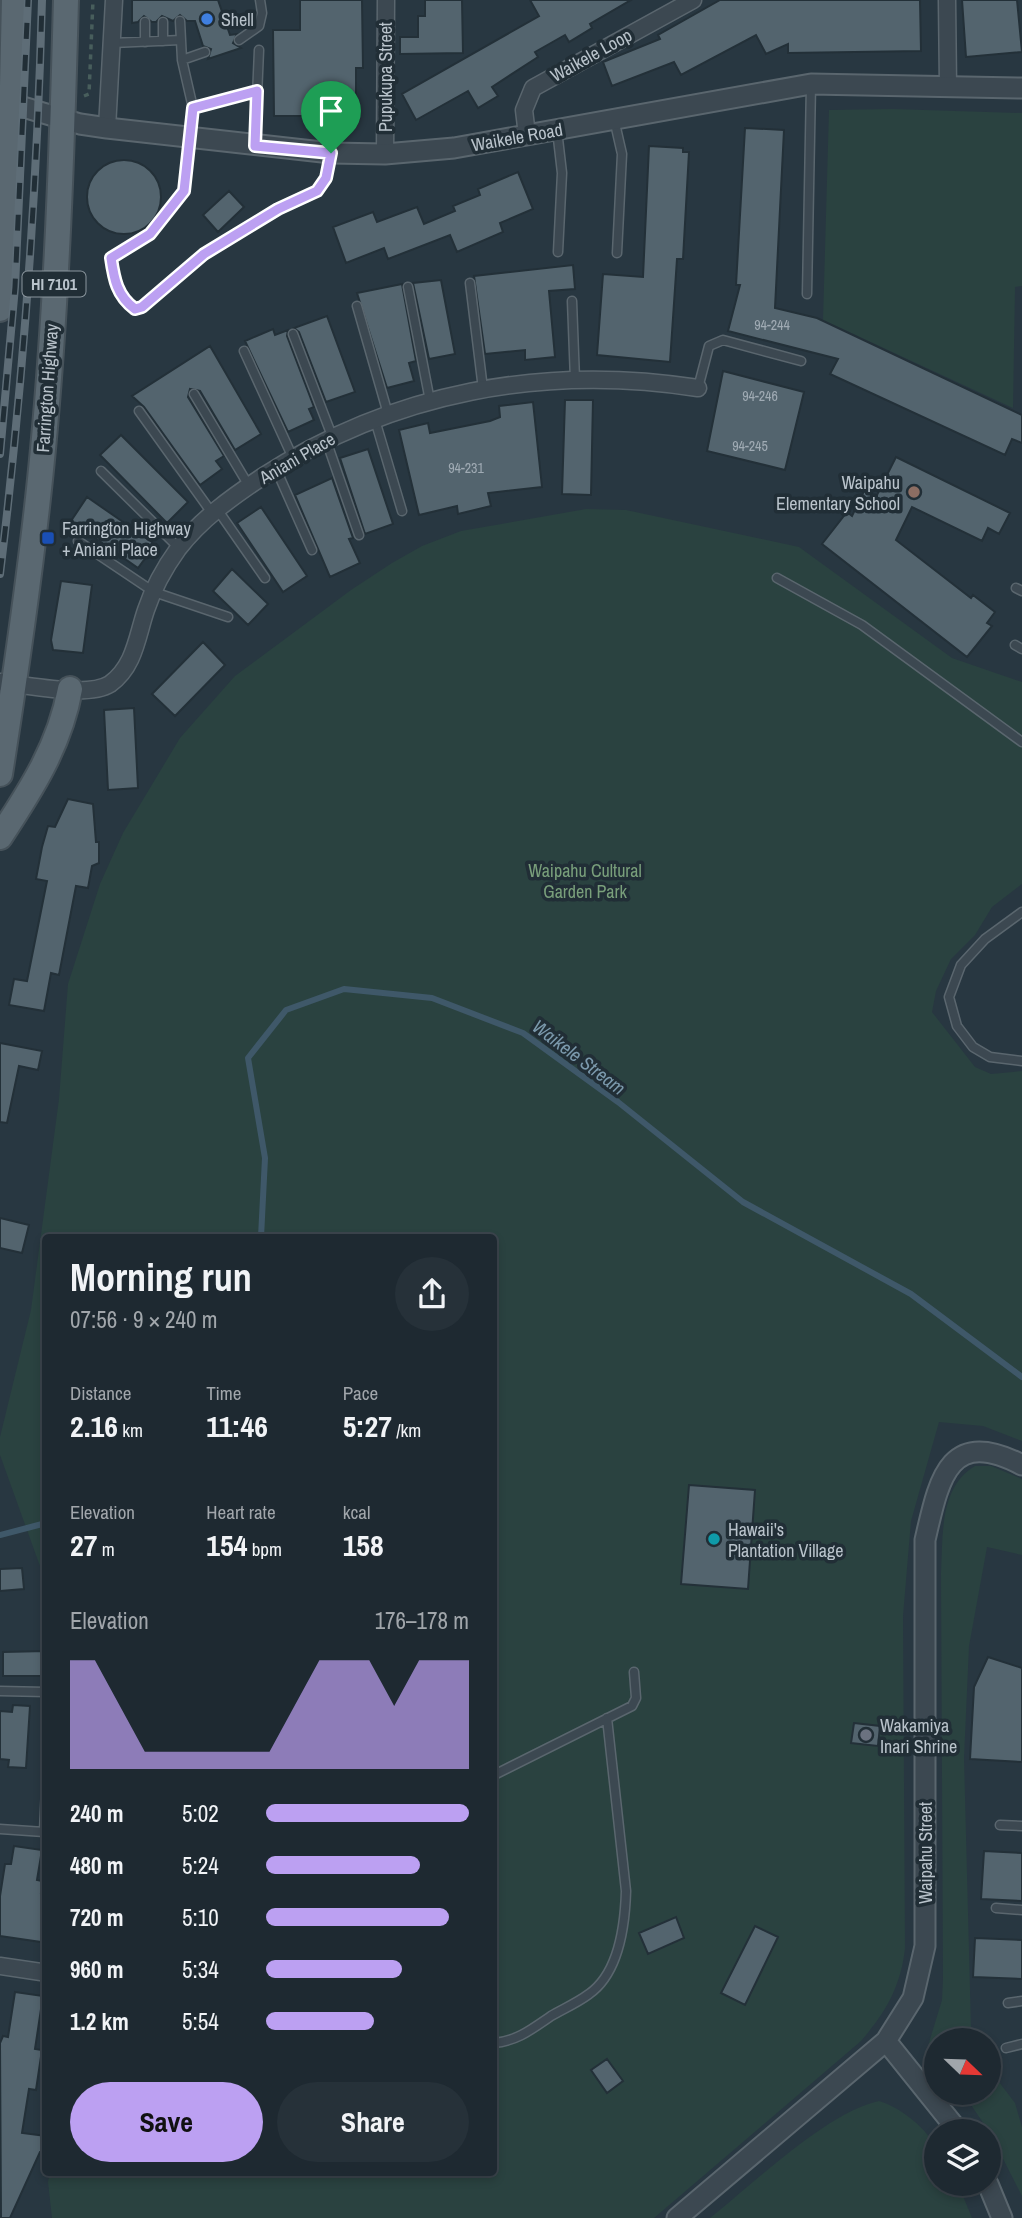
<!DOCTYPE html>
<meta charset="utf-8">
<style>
body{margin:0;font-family:"Archivo Narrow",sans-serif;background:#263139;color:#f1f3f6;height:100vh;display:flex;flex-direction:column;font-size:26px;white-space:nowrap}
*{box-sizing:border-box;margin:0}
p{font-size:23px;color:#a1a6ab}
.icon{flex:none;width:38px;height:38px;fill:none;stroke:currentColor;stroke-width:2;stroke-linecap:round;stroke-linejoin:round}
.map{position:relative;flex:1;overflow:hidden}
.panel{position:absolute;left:42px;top:1234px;width:455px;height:942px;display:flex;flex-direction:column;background:#1e2931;border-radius:7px;box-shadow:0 4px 10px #0003,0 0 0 2px #3c454d}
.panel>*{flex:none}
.needle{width:46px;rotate:113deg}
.tools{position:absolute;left:924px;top:2028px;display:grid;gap:14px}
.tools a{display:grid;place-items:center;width:77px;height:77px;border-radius:50%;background:#1e2931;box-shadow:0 4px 10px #0003,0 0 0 2px #3c454d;font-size:35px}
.pin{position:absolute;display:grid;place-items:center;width:60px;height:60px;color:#fff;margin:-72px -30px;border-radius:50% 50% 50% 0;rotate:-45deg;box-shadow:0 0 7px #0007}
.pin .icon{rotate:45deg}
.round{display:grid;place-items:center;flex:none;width:74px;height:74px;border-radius:37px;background:#263139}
.headline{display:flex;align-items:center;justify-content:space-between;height:119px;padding:0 28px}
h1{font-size:38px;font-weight:800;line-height:52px}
.stats{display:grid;grid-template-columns:repeat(3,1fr);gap:10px;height:119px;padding:7px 28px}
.stats div{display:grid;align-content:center}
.stats b{font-size:30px;font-weight:800}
.stats small{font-size:19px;font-weight:400}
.stats p{font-size:19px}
.chart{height:196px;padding:14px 28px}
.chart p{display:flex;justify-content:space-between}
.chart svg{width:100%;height:126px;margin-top:7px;fill:#bca0f2;opacity:.7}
.cta{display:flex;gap:14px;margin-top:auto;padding:14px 28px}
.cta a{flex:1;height:80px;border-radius:42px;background:#bca0f2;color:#111;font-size:28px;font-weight:800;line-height:80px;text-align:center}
.cta a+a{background:#263139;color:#f1f3f6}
ul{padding:0 28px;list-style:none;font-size:23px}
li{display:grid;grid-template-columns:112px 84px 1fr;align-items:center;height:52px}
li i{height:18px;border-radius:9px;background:#bca0f2}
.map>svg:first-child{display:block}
.green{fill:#2a4240}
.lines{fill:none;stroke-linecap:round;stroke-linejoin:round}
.stream{stroke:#3f5869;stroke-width:6}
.building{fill:#53646e;stroke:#233038;stroke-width:2}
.service-casing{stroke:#5a666e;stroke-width:11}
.minor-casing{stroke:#5a666e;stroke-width:19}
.tertiary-casing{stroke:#5a666e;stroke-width:23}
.primary-casing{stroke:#46525a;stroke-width:28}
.path{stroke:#485e5c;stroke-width:3.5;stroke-dasharray:5 5;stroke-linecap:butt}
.service{stroke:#3c4851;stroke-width:8}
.minor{stroke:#3c4851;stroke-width:16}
.tertiary{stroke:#3c4851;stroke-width:19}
.primary{stroke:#5a6871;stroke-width:24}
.rail-casing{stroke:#5e6d77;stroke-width:8}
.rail{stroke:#212e36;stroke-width:5;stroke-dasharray:16;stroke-linecap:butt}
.route-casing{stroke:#fff;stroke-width:14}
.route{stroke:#bca0f2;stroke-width:9}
.shop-dot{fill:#3f7fe0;stroke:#212e36;stroke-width:2.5}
.education-dot{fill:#8d6e63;stroke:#212e36;stroke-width:2.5}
.transit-dot{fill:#1a4fb4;stroke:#212e36;stroke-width:2.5}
.culture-dot{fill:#0f9aa8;stroke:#212e36;stroke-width:2.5}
.worship-dot{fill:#6b7280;stroke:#212e36;stroke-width:2.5}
.labels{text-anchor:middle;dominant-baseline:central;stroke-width:7;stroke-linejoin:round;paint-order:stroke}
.number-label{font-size:14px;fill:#a0abb4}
.shield{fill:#212e36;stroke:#8b969e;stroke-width:2}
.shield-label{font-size:16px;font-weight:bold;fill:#b9c3cb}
.poi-label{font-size:18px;fill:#b9c3cb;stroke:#212e36;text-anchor:start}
.street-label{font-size:18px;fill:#b9c3cb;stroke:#212e36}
.park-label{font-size:18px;fill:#799f7b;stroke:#212e36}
.water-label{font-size:19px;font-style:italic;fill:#7b99ac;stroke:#212e36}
</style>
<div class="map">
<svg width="1022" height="2218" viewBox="0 0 1022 2218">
<rect width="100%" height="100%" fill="#283741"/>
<path class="green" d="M893,109L1022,113V286L1015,287L1013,408L823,320L829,110Z
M586,509L626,510L799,547L952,658L1022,682V884L992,907L975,935L951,959L936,991L932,1012L975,1067L991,1074L1022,1071V1441L983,1426L939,1422L911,1521L903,1616L905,1948C901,1986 886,2012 861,2041L654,2218H52L48,2182L50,2172H494V1237H46L45,1580L0,1455V1437L31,1310L59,1099L68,984L100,884L123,833L180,738L235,676L351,590L392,563L422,546L461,531Z
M975,1466H991L1022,1479V1555L987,1547L969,1646L964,1758L971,2029L976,2040H936V2058L928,2046L942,2000L943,1979L941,1574C943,1537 939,1487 975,1466Z
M989,2069L1015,2103L1022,2127V2196L990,2133L963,2093H989Z
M879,2101C898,2106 931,2130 936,2151C939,2160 936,2174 936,2184H958L972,2218H710C753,2184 827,2112 879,2101Z"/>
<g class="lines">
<path class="stream" d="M261,1237L265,1158L248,1058L286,1010L344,989L432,998L523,1033L618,1102L743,1202L911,1294L1022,1377
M0,1535L46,1523"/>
</g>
<path class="building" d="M132,0H218L230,35L237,34L233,43L241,48L208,59L211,49L203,46L195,21H187L180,15L173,21L162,16L156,22H152L144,16L138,22L132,23Z
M300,0H362L363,68H356V99L317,100V116H274L273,30H300Z
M425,0H462L463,53L400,54V37H418V16H425Z
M530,0H631L590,24L592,28L569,42L565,35L535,52L538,57L492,87L498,96L478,108L468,91L416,120L402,94L539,16Z
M720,0H920L921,51L788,53V44L766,54L756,35L681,75L674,62L612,86L603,62L660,39L658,35Z
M962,0H1017L1022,52L966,57Z
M745,128L784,130L775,308L817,318L1022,415V443L1012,439L1005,455L830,374L838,359L728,331L740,285H736Z
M649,146L683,148V152H689L683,259H677L670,362L597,355L603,274L643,277Z
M87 197a37 37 0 1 1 74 0a37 37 0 1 1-74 0Z
M518,172L533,209L500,223L503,232L457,252L450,235L388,259L384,248L346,263L333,227L373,212L377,222L417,207L424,224L455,211L453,206L480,195L478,189Z
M229,191L244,207L218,232L203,215Z
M573,265L575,289L549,291L555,357L525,360V350L485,354L474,276Z
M441,280L455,354L429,359L413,283Z
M402,284L416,361L409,363L414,381L387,388L357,293Z
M327,316L355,392L326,402L299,332L294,328Z
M273,329L275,335L288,330L287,336L314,407L309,409L314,420L288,432L245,341Z
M210,346L261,434L235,450L200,391L190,389L188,397L224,456L216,461L222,469L200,485L144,407L132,396Z
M723,371L804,392L785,470L707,451Z
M565,400H593L591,495L562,494Z
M533,402L542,487L488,493L491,506L458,514L457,506L419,515L399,430L428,423L430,433L490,421L500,417L499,406Z
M121,435L188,502L167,523L100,455Z
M368,449L393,524L365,534L340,458Z
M896,457L1010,513L999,534L988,528L982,541L912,507L896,540L971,598L973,595L995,612L987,623L992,626L967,657L822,544L847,512L852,516L864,491L876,497Z
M332,478L353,538L349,539L360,563L330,577L295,495Z
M87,497L152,542V549L138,568L71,521Z
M261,507L307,576L283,592L237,523Z
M232,569L268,604L248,625L213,591Z
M61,581L92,585L83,653L53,650L51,640Z
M203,642L225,665L175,716L152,694Z
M134,708L138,788L108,790L104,710Z
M68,799L93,804L96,842H99V863L92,866L88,888L76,886L59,975L51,973L44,1011L9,1005L14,979L27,981L47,881L36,879L42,847L48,826L55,827Z
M0,1043L42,1051L38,1070L19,1066L7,1123L0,1122Z
M0,1218L29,1225L22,1253L0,1248Z
M689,1485L755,1490L748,1589L681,1584Z
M22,1568L24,1589L0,1591V1569Z
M46,1651V1676H3V1652Z
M988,1657L1022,1668V1762L970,1759L974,1687Z
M13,1705L30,1706L26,1768L8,1767L9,1760L0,1759V1711L12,1712Z
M854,1723L880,1726L878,1746L851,1743Z
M14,1846L42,1850L37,1880L42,1881L41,1893H45L41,1942L0,1936V1896L5,1864H11Z
M984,1851L1022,1853V1901L981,1899Z
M676,1917L684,1938L648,1954L639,1933Z
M755,1926L778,1937L745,2005L721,1993Z
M975,1938L1022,1940V1979L973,1977Z
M15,1992L43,1996L35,2049L42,2050L36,2090L29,2089L22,2133L46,2136V2140L44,2152H40L10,2218H1L0,2043L3,2036L8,2037Z
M607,2059L623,2081L607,2093L591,2070Z"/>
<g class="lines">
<defs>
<path id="service" d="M180,21L182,60L193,108L184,191L150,234L111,258C114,279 117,296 135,309L142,307L204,254L278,209L317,191L326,178L331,153
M145,22V42
M163,22V41
M239,40L259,26L262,13L260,0
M112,43L181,40
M182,60L205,52
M193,108L257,91
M614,119L622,154L617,253
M557,130L562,173L558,252
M255,143L259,50
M470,283L483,389
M408,287L430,401
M807,294L811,84
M572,301L575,380
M357,306L388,414
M293,334L332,436
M244,351L293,458
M698,388L709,346L723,340L801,361
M194,394L249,486
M139,411L212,513
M375,420L402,511
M326,440L359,535
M276,469L312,550
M101,471L179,548
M217,509L265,578
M78,541L154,592L228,617
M777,578L862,625L1022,742
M1016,588L1022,591
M1015,645L1022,649
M1022,912L985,939L961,965L949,997L957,1026L973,1047L990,1057L1022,1061
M0,1691L46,1692
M494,1775L632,1706L636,1698L634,1672
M1000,1825L1022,1826
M0,1829L44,1832L46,1788
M996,1908L1022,1910
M1008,2003L1022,2001
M494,2043C517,2041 532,2029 551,2016C563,2009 577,2003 589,1994C619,1973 625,1925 626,1891L607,1718
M1006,2048L1022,2044"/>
<path id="minor" d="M947,0L948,86
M107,128L114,0
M527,135L524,110L533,88L693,0
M385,154L386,0
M0,682C26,685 88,698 110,684C135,666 137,636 146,610C153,589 165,567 178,549C201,519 232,497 262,477C393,392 544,364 698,388
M0,1966L41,1972"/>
<path id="tertiary" d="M13,104L80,124L107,128L331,153L385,154L454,148L811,84L1022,88
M886,2041L959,2132
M988,2184L1002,2218
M677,2218L886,2041L913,1998L925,1946V1540C939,1480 948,1426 1022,1465"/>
<path id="primary" d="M0,309L10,172L14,0
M0,774C17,666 33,557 43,449C57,300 62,149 66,0
M0,837C31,790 60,745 70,689"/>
</defs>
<use href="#service" class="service-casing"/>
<use href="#minor" class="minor-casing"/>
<use href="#tertiary" class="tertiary-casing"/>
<use href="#primary" class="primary-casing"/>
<path class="path" d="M84,96L89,94L93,0"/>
<use href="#service" class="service"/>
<use href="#minor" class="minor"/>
<use href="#tertiary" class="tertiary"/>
<use href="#primary" class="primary"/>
<defs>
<path id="rail" d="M0,454L15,287L28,0
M0,574C23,384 37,192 42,0"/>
</defs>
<use href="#rail" class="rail-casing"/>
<use href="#rail" class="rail"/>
</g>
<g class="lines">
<defs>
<path id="route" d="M257,91L255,146L331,153L326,178L317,191L278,209L204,254L142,307L135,309C117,296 114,279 111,258L150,234L184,191L193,108Z"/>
</defs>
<use href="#route" class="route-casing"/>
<use href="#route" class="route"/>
</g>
<circle class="shop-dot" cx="207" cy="19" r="7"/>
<circle class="education-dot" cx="914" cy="492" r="7"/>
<rect class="transit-dot" x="41" y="531" width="14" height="14" rx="3.5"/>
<circle class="culture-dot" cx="714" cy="1539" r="7"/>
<circle class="worship-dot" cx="866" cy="1735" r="7"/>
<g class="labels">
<g class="number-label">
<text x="772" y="325">94-244</text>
<text x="760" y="396">94-246</text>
<text x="750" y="446">94-245</text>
<text x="466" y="468">94-231</text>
</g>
<rect class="shield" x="22.5" y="271.5" width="63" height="25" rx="5"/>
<g class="shield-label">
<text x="54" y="284">HI 7101</text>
</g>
<g class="poi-label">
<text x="221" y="19">Shell</text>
<text x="900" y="482" text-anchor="end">Waipahu<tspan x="900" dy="21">Elementary School</tspan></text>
<text x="62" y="528">Farrington Highway<tspan x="62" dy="21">+ Aniani Place</tspan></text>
<text x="728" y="1529">Hawaii's<tspan x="728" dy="21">Plantation Village</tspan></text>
<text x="880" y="1725">Wakamiya<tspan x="880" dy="21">Inari Shrine</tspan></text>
</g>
<g class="street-label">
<text transform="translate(591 55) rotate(-29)">Waikele Loop</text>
<text transform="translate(385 77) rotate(-90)">Pupukupa Street</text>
<text transform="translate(517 137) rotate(-10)">Waikele Road</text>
<text transform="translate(47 388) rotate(-86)">Farrington Highway</text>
<text transform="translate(297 458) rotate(-30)">Aniani Place</text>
<text transform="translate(925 1853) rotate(-90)">Waipahu Street</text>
</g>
<g class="park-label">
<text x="585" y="870">Waipahu Cultural<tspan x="585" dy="21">Garden Park</tspan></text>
</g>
<g class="water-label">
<text transform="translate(579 1057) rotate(37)">Waikele Stream</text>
</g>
</g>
</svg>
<div class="tools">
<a><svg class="needle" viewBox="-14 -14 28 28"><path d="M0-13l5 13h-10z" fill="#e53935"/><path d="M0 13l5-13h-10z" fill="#a1a6ab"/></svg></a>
<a><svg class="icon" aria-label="layers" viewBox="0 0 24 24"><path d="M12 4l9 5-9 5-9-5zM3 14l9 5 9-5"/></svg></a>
</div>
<div class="pin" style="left:331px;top:153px;background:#1e9e55"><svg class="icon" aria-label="arrive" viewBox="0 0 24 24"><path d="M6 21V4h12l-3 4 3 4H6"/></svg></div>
<section class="panel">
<div class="headline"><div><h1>Morning run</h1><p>07:56 · 9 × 240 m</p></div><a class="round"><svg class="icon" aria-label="share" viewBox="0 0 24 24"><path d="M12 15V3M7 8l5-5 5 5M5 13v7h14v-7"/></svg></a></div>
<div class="stats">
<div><p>Distance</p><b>2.16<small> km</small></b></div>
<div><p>Time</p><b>11:46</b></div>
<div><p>Pace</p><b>5:27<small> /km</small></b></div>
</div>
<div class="stats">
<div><p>Elevation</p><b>27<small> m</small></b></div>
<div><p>Heart rate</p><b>154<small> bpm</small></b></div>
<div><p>kcal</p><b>158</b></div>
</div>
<div class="chart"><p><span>Elevation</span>176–178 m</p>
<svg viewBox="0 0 160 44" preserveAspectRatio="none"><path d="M0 44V6L10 6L20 22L30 38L40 38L50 38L60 38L70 38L80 38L90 22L100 6L110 6L120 6L130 22L140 6L150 6L160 6V44z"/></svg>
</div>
<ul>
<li><b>240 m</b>5:02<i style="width:100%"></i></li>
<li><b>480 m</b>5:24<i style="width:76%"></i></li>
<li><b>720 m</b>5:10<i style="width:90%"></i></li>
<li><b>960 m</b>5:34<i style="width:67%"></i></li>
<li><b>1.2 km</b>5:54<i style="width:53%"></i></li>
</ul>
<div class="cta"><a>Save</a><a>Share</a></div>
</section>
</div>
